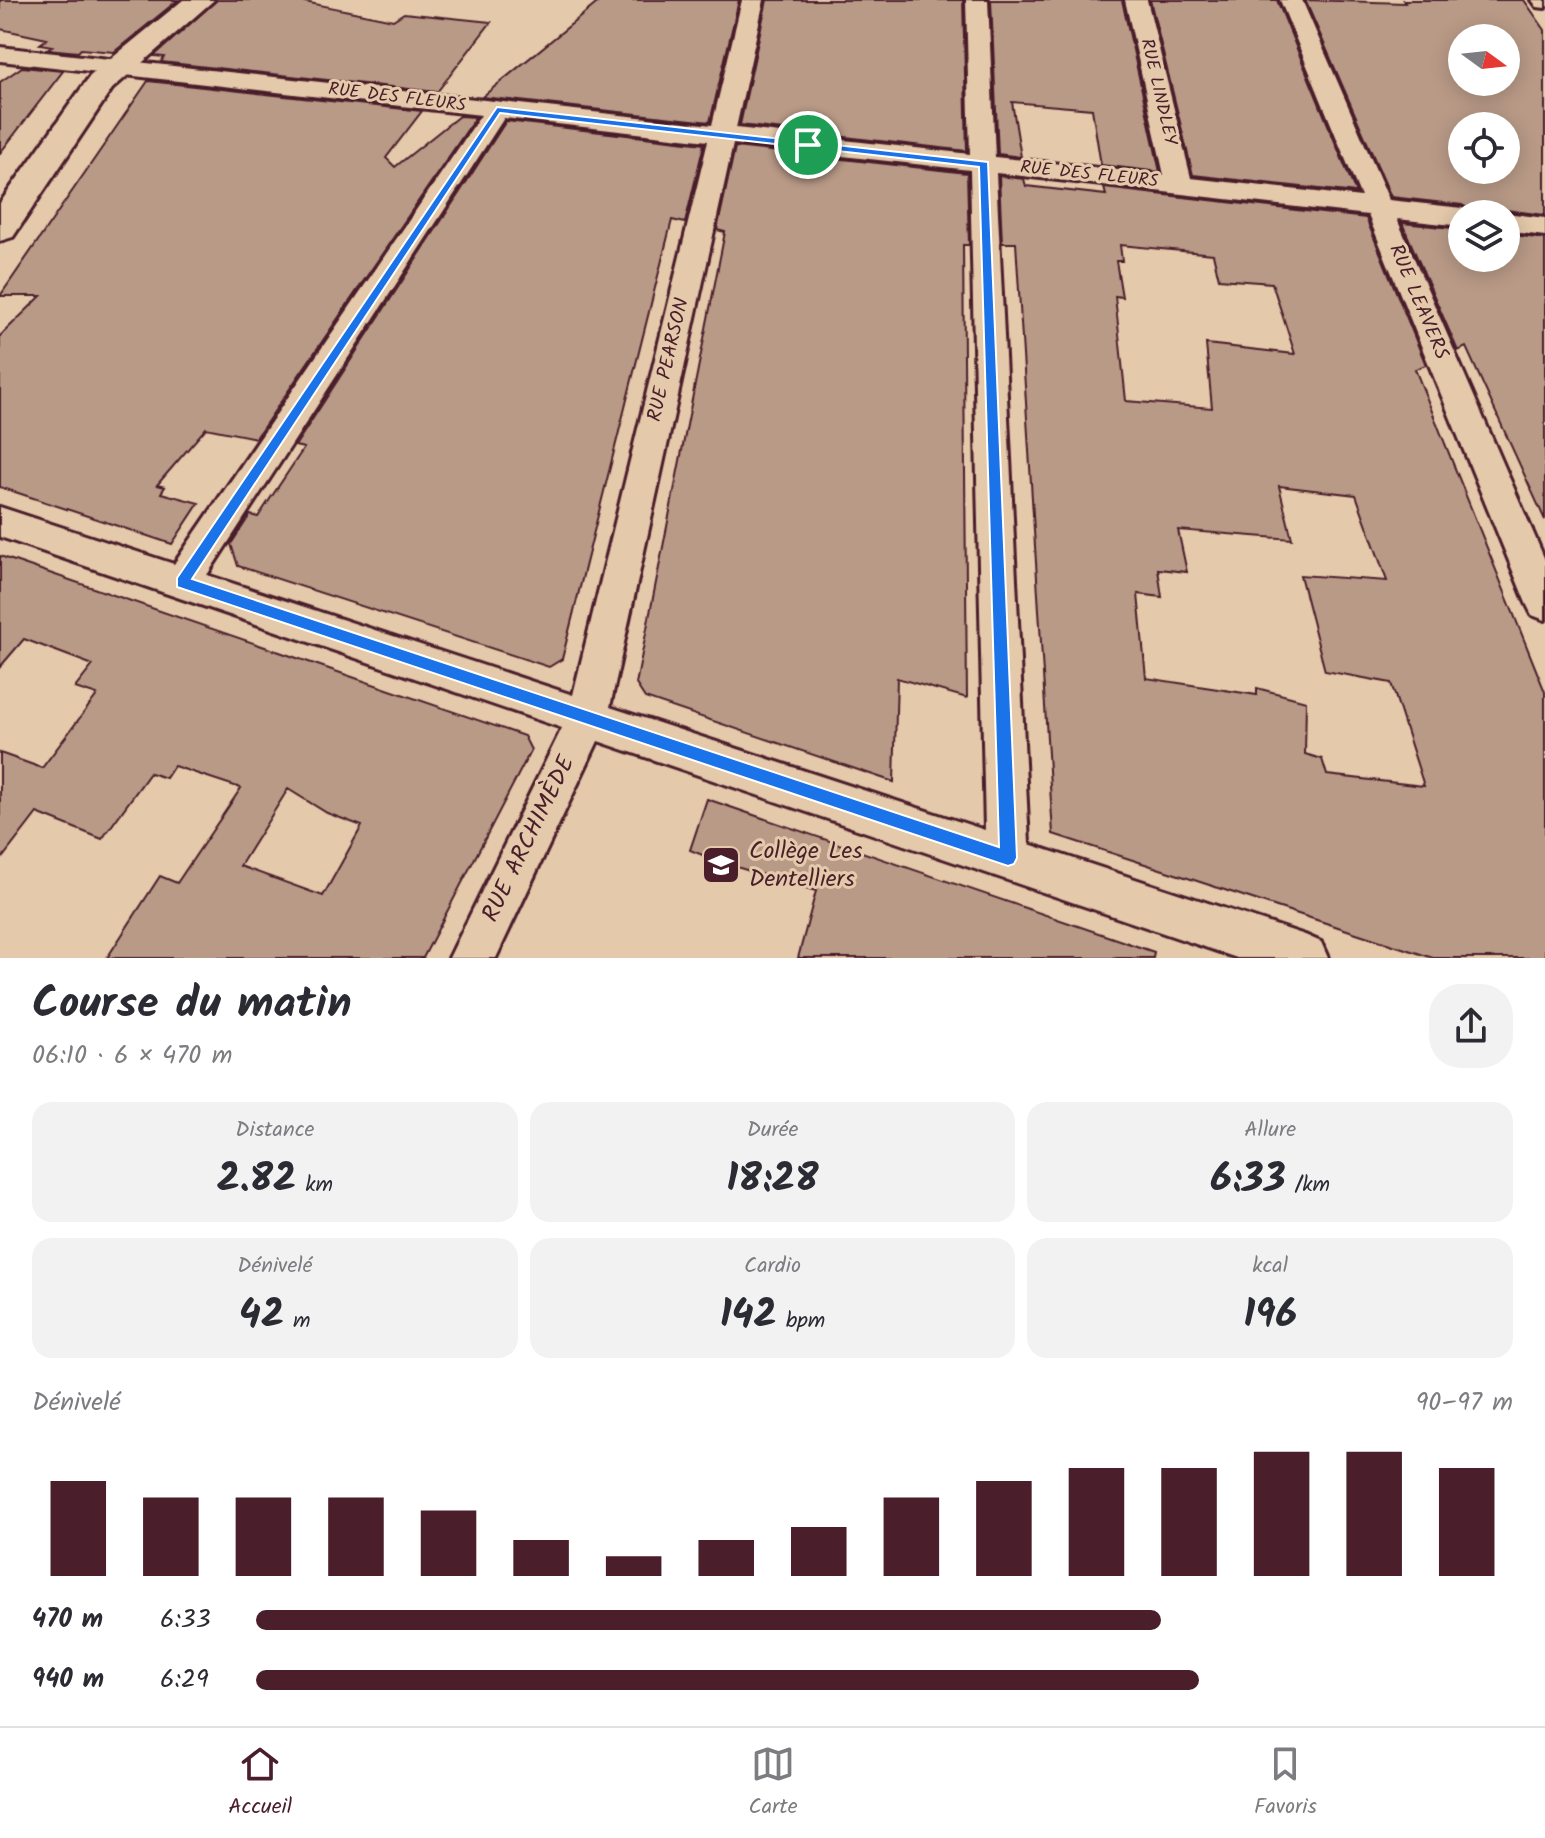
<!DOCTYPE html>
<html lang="fr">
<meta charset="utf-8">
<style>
body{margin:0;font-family:Kalam,sans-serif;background:#f2f2f3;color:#2b2b33;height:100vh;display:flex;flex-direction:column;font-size:30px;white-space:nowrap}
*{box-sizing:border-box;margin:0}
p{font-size:26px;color:#7c7c81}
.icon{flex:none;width:44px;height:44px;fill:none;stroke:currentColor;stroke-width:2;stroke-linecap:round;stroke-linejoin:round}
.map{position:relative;height:958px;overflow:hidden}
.sheet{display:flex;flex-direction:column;background:#fff;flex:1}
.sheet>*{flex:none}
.needle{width:52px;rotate:105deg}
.fabs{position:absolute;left:1448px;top:24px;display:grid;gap:16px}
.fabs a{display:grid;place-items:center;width:72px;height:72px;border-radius:50%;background:#fff;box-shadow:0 4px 20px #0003;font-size:40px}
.pin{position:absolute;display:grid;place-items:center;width:68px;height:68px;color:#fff;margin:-34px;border:4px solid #fff;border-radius:50%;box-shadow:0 2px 8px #0007}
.round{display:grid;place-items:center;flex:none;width:84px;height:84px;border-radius:32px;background:#f2f2f3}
.summary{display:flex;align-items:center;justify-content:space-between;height:136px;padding:0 32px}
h1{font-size:44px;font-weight:800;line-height:60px}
.metrics{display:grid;grid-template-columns:repeat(3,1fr);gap:12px;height:136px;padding:8px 32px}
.metrics div{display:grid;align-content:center;border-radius:20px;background:#f2f2f3;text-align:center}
.metrics b{font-size:40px;font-weight:800}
.metrics small{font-size:22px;font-weight:400}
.metrics p{font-size:22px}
.chart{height:224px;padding:16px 32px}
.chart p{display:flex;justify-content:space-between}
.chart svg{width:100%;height:144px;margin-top:8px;stroke:#4a1f2b;stroke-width:6}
ul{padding:0 32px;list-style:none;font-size:26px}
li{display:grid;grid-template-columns:128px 96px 1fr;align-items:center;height:60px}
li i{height:20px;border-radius:10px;background:#4a1f2b}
.menu{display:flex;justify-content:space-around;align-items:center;height:112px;border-top:2px solid #e1e1e2;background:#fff;font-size:22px;color:#7c7c81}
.menu a{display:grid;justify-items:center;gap:4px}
.menu .active{color:#4a1f2b}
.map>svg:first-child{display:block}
.building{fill:#b99a87;stroke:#4a1f2b;stroke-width:2;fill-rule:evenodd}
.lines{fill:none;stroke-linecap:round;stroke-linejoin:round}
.minor-casing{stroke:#4a1f2b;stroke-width:6}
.tertiary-casing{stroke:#4a1f2b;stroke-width:6}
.minor{fill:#e4c9ab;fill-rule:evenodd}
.tertiary{fill:#e4c9ab;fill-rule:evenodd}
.route{fill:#1a73e8;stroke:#fff;stroke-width:2;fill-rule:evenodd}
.labels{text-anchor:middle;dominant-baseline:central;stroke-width:6;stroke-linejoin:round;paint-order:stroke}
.far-street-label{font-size:18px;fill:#4a1f2b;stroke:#e4c9ab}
.street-label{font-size:20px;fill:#4a1f2b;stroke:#e4c9ab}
.near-street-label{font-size:24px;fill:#4a1f2b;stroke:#e4c9ab}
.near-poi-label{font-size:24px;fill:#4a1f2b;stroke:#e4c9ab;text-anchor:start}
</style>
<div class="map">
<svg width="1545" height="958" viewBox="0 0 1545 958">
<rect width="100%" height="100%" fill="#e4c9ab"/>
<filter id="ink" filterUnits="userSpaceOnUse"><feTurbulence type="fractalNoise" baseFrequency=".0125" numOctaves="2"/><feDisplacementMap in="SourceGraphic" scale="16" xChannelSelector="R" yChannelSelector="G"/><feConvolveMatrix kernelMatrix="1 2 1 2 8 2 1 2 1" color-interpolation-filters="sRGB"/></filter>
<g filter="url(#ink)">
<path class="building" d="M0,0H178L114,52L81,49L78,52L47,49L52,46L40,44L47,39L0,29Z
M217,0H295L393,20L404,13L491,22L437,92L161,62L164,57L154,56Z
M601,0H739L710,122L482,97Z
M767,0H963L967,151L740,125Z
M991,0H1122L1160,172L1101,165L1092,109L1012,102L1021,157L998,154Z
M1150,0H1277L1356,193L1193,175Z
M1305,0L1405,3L1403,0H1524L1545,30V215L1506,210L1499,214H1477L1462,205L1391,197ZM1462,38H1506V82H1462ZM1462,126H1506V170H1462Z
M22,67L63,71L0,153V82Z
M148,81L422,111L386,158L395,167L459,116L476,117L256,438L206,428L157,485L165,487L161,493L199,503L172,544L0,487V336L41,296H0Z
M506,121L704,144L685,223L672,220L562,659L549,667L238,566L231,544L250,515L258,517L304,448L295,446Z
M735,147L967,173L969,245H963L967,698L897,678L894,782L645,698L636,684L725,232L717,230Z
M999,176L1024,179L1026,186L1106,195L1104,188L1366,218L1426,365L1415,369L1545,692V958H1433L1053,834L1016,243H1002ZM1120,245L1213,254L1219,279L1272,283L1295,354L1206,344L1212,408L1126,401L1115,296L1122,297L1116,261H1122ZM1279,486L1356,495L1387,581L1300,575L1307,602L1325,671L1391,683L1424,786L1327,775L1322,759L1305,754L1306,701L1257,688V695L1146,678L1138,594L1162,597L1158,569L1187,572L1178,530L1292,539Z
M1402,223L1462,229V258H1506V234L1545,239V520L1466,347L1458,351Z
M0,556L524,736L531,750L423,958H107L160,876L177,883L241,788L174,766L166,778L150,773L102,839L37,813L0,861V753L42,768L97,695L75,688L93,665L24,639L0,667ZM288,789L327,813L362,826L323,896L240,866Z
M707,799L1154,952L1153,958H798L816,891L720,862L690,850Z"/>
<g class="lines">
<defs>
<path id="minor" d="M742,0H764L736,128L970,154L966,0H988L995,157L1164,175L1125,0H1147L1191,178L1361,197L1280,0H1302L1389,200L1462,208L1474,214H1462V226L1397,219L1545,560V620L1532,615L1526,603L1368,215L996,173L1029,844L1305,935L1321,942L1328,958H1237L598,741L496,958H449L562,728L0,537V507L174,564L481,115L0,61V47L712,125ZM504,118L708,141L573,695L207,575ZM733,144L970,170L985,830L610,707Z
M1532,0H1545V8L1537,7Z
M1506,213L1545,218V236L1506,231V214H1502Z"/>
<path id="tertiary" d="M183,0H214L112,89L13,237L0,241V203L90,76Z"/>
</defs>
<use href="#minor" class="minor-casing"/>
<use href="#tertiary" class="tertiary-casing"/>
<use href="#minor" class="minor"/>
<use href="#tertiary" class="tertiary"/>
</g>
</g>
<path class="route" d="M497,107L988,162L1017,858L1014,864L1008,866L177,587V578ZM500,113L979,167L999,847L192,579Z"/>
<defs>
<symbol id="school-square" viewBox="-11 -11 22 22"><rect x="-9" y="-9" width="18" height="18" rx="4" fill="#4a1f2b" stroke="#e4c9ab"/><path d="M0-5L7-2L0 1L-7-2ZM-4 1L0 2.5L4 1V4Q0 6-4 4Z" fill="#fff"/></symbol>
</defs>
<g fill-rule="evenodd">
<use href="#school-square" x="699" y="843" width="44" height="44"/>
</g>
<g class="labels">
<g class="far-street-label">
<text transform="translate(1158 92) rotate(77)">RUE LINDLEY</text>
<text transform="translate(397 98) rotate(7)">RUE DES FLEURS</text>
<text transform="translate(1089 175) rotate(6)">RUE DES FLEURS</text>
</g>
<g class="street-label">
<text transform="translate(1418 302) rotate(67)">RUE LEAVERS</text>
<text transform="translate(669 360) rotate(-77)">RUE PEARSON</text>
</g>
<g class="near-street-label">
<text transform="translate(529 839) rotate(-64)">RUE ARCHIMÈDE</text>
</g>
<g class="near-poi-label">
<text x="749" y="851">Collège Les<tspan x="749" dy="28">Dentelliers</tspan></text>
</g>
</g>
</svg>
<div class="fabs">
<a><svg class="needle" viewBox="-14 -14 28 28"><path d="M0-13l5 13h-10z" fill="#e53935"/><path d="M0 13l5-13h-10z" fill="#7c7c81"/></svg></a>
<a><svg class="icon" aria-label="locate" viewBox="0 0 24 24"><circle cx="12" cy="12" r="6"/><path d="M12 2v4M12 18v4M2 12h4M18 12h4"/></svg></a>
<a><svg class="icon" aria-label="layers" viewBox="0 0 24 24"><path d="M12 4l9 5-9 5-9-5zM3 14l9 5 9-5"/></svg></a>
</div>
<div class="pin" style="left:808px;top:145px;background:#1e9e55"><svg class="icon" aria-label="arrive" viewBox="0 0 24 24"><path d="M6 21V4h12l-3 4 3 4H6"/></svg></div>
</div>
<section class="sheet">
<div class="summary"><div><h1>Course du matin</h1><p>06:10 · 6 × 470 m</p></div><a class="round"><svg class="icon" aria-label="share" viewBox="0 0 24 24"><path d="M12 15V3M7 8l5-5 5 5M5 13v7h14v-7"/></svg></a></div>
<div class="metrics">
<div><p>Distance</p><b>2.82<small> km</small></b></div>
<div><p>Durée</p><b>18:28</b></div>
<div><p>Allure</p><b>6:33<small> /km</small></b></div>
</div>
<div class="metrics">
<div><p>Dénivelé</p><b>42<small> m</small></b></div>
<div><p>Cardio</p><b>142<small> bpm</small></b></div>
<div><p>kcal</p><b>196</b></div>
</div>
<div class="chart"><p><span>Dénivelé</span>90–97 m</p>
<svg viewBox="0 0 160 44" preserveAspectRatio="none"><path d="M5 44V15M15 44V20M25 44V20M35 44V20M45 44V24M55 44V33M65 44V38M75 44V33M85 44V29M95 44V20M105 44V15M115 44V11M125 44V11M135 44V6M145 44V6M155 44V11"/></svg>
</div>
<ul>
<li><b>470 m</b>6:33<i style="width:72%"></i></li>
<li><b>940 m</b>6:29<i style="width:75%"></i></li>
</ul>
</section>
<nav class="menu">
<a class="active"><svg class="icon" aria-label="home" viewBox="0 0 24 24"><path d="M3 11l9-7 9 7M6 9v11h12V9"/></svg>Accueil</a>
<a><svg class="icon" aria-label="map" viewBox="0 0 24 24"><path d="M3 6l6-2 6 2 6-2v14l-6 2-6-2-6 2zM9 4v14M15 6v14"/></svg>Carte</a>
<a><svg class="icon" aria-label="saved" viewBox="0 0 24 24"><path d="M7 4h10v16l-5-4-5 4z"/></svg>Favoris</a>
</nav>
